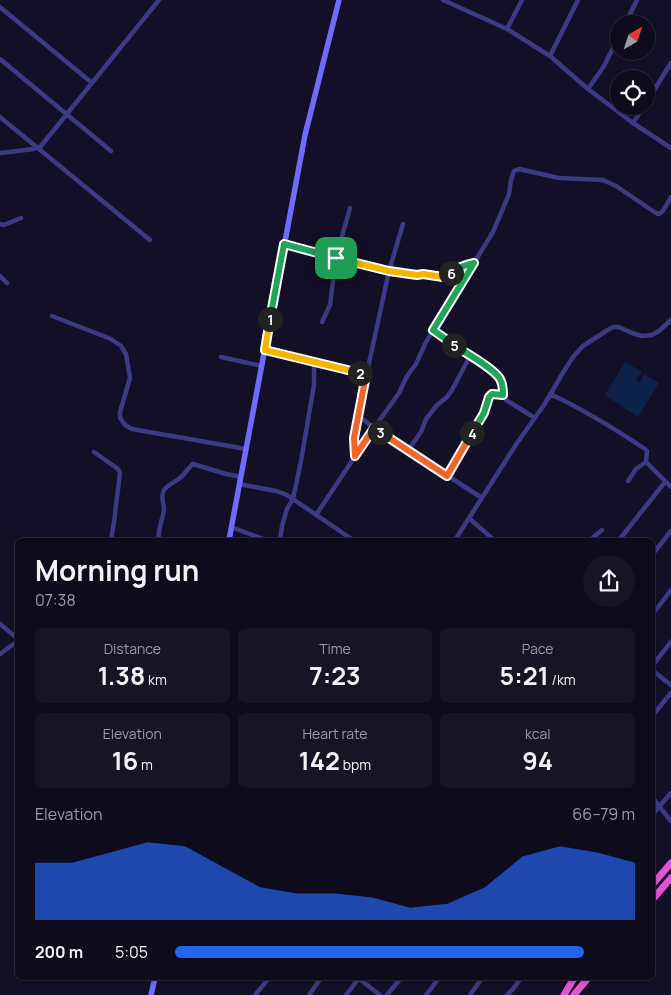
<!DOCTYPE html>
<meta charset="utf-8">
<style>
body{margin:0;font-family:Manrope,sans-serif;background:#171425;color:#f1f3f6;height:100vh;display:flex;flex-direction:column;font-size:19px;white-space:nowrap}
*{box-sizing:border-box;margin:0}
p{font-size:16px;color:#9b9ba3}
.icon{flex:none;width:28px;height:28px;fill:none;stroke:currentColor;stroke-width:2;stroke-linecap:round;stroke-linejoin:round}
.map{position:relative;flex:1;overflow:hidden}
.side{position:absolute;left:15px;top:538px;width:640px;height:442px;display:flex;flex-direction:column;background:#0e0b1c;border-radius:8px;box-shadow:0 1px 4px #0004,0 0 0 1px #2e2b3b}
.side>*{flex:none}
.needle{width:32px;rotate:39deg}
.buttons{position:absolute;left:610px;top:15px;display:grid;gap:10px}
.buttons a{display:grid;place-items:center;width:45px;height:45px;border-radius:50%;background:#0e0b1c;box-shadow:0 1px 4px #0004,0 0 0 1px #2e2b3b;font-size:25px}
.pin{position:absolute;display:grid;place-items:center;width:42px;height:42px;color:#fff;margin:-21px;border-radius:10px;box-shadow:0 2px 8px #0006}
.km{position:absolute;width:25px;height:25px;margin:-12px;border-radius:50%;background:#222;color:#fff;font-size:14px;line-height:25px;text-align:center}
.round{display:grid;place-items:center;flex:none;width:52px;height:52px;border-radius:26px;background:#171425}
.overview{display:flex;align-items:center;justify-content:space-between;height:85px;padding:0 20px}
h1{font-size:28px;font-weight:700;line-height:38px}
.figures{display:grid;grid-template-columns:repeat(3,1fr);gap:8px;height:85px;padding:5px 20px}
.figures div{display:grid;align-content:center;border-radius:8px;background:#171425;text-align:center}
.figures b{font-size:25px;font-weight:700}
.figures small{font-size:14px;font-weight:400}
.figures p{font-size:14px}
.chart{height:140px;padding:10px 20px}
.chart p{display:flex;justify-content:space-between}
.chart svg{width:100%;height:90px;margin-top:5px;fill:#2563eb;opacity:.7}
ul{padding:0 20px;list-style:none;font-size:16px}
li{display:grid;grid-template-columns:80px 60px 1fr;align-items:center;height:38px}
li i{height:12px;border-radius:6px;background:#2563eb}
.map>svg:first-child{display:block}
.water{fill:#0c2248}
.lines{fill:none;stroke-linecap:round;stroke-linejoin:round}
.minor{stroke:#3d3a85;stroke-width:4.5}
.secondary{stroke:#6f6bff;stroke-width:5.5}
.trunk{stroke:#e055d1;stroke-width:7}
.split-1-casing{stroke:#fff;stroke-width:10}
.split-2-casing{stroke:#fff;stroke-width:10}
.split-3-casing{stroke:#fff;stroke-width:10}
.split-4-casing{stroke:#fff;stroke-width:10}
.split-5-casing{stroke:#fff;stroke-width:10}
.split-6-casing{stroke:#fff;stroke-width:10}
.split-7-casing{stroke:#fff;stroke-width:10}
.split-1{stroke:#22a559;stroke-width:6}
.split-2{stroke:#f5b400;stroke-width:6}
.split-3{stroke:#f0652b;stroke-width:6}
.split-4{stroke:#f0652b;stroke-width:6}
.split-5{stroke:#22a559;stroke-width:6}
.split-6{stroke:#22a559;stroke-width:6}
.split-7{stroke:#f5b400;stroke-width:6}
</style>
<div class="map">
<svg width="671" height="995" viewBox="0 0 671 995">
<rect width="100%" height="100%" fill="#130f26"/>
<path class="water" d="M625,362L642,372L636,379L640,383L644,374L659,383L638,417L605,395Z"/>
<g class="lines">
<path class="minor" d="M443,0L507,29L550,56L588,89L633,123L671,148
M0,7L92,83
M625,24L637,0
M507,29L522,0
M550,56L578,0
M0,59L111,151
M588,89L604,66L619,36
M646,103L671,63
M0,117L150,240
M633,123L644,106
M0,153L34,149L41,146L159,0
M0,224L4,225L21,218
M403,224L389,271L358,414L360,417L374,428L482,498
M285,244L389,271L417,275L423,274L443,277L450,275L456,269L462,266L474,263
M0,276L7,283
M52,316L111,339L121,346L126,354L130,378L120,412V418L125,425L132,429L246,449
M322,322L330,305L336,258L350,208
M433,330L493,232L509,194L511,180L514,171L519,169L559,178L603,180L616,186L656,213L659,214L663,211L671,197
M265,350L366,375
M221,357L262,366
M550,394C583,409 615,429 645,449L647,451L646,462L636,469L628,481
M408,450L421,432L426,419L437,405L447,397L452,390L470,356
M94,452L118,469L120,473L114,522L111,540
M355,455L354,438L358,414
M646,462L671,487
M447,476L484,413L489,397L492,394L503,395
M239,484L276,491L287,495L353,540
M316,515L374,428L399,393L407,376L416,364L425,344L433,330C445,339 456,347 468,355C478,362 489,366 497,375C504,382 501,392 506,400L535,418
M469,518L494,540
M231,527L266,540
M159,540C157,529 163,520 164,509C164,503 160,497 164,490C167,485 175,482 180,478C185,474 188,468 193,464L226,474L241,477
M280,540L282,526L287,509L293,499L301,461L314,385V362
M455,540L517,443L544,405L564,371L573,357L583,346L606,331L613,327H619L632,333L642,336L652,335L659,331L671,320
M590,540L602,530
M619,540L665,482
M652,555L671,531
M652,615L671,590
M0,624L18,639
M0,654L18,641
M652,666L671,642
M652,670L671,685
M652,716L671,693
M652,797L671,821
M652,815L671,793
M358,978L380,995
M255,995L269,978
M309,995L321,978
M346,995L359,978
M387,995L401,978
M426,995L439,978
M470,995L482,978
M507,995L513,989L521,978"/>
<path class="secondary" d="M229,540L305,135L339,0
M151,995L155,978"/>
<path class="trunk" d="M652,885L671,863
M652,900L671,878
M564,995L574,978
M574,995L588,978"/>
</g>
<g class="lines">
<defs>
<path id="split-1" d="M270,319L284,244L336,258"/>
<path id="split-2" d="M270,319L265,350L360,373"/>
<path id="split-3" d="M360,373L366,375L354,438L355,456L374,428L380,432"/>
<path id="split-4" d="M380,432L447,476L472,433"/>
<path id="split-5" d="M454,345C464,352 495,369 500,379C503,384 503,390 503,395L492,394L489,397L484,413L472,433"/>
<path id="split-6" d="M451,273C458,267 465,265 474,263L433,330L454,345"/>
<path id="split-7" d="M336,258L389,271L417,275L423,274L443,277L451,273"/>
</defs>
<use href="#split-1" class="split-1-casing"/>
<use href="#split-2" class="split-2-casing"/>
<use href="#split-3" class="split-3-casing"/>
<use href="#split-4" class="split-4-casing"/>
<use href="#split-5" class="split-5-casing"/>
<use href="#split-6" class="split-6-casing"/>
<use href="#split-7" class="split-7-casing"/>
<use href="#split-1" class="split-1"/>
<use href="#split-2" class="split-2"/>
<use href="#split-3" class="split-3"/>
<use href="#split-4" class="split-4"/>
<use href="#split-5" class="split-5"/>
<use href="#split-6" class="split-6"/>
<use href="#split-7" class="split-7"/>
</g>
</svg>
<div class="buttons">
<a><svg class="needle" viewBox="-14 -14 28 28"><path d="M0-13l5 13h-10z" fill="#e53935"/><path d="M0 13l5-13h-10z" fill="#9b9ba3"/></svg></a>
<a><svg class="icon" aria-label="locate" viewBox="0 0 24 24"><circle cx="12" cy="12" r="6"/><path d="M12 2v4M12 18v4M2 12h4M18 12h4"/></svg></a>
</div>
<div class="pin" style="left:336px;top:258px;background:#1e9e55"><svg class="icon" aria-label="arrive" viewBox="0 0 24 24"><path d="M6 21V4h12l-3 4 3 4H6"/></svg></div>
<b class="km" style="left:270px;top:319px">1</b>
<b class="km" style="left:360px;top:373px">2</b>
<b class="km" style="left:380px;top:432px">3</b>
<b class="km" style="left:472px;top:433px">4</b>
<b class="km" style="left:454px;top:345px">5</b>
<b class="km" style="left:451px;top:273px">6</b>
<section class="side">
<div class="overview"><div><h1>Morning run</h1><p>07:38</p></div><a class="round"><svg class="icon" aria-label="share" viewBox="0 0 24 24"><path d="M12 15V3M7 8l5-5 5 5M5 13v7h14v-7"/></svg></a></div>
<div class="figures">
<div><p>Distance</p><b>1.38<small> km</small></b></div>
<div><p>Time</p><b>7:23</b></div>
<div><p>Pace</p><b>5:21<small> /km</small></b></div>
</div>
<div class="figures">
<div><p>Elevation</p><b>16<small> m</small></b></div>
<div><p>Heart rate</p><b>142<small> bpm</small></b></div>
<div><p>kcal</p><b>94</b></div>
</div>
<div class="chart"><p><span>Elevation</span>66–79 m</p>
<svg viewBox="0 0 160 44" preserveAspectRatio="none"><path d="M0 44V16L10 16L20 11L30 6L40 8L50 18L60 28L70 31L80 31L90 33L100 38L110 36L120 28L130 13L140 8L150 11L160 16V44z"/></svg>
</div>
<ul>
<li><b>200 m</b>5:05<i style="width:89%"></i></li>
</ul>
</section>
</div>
